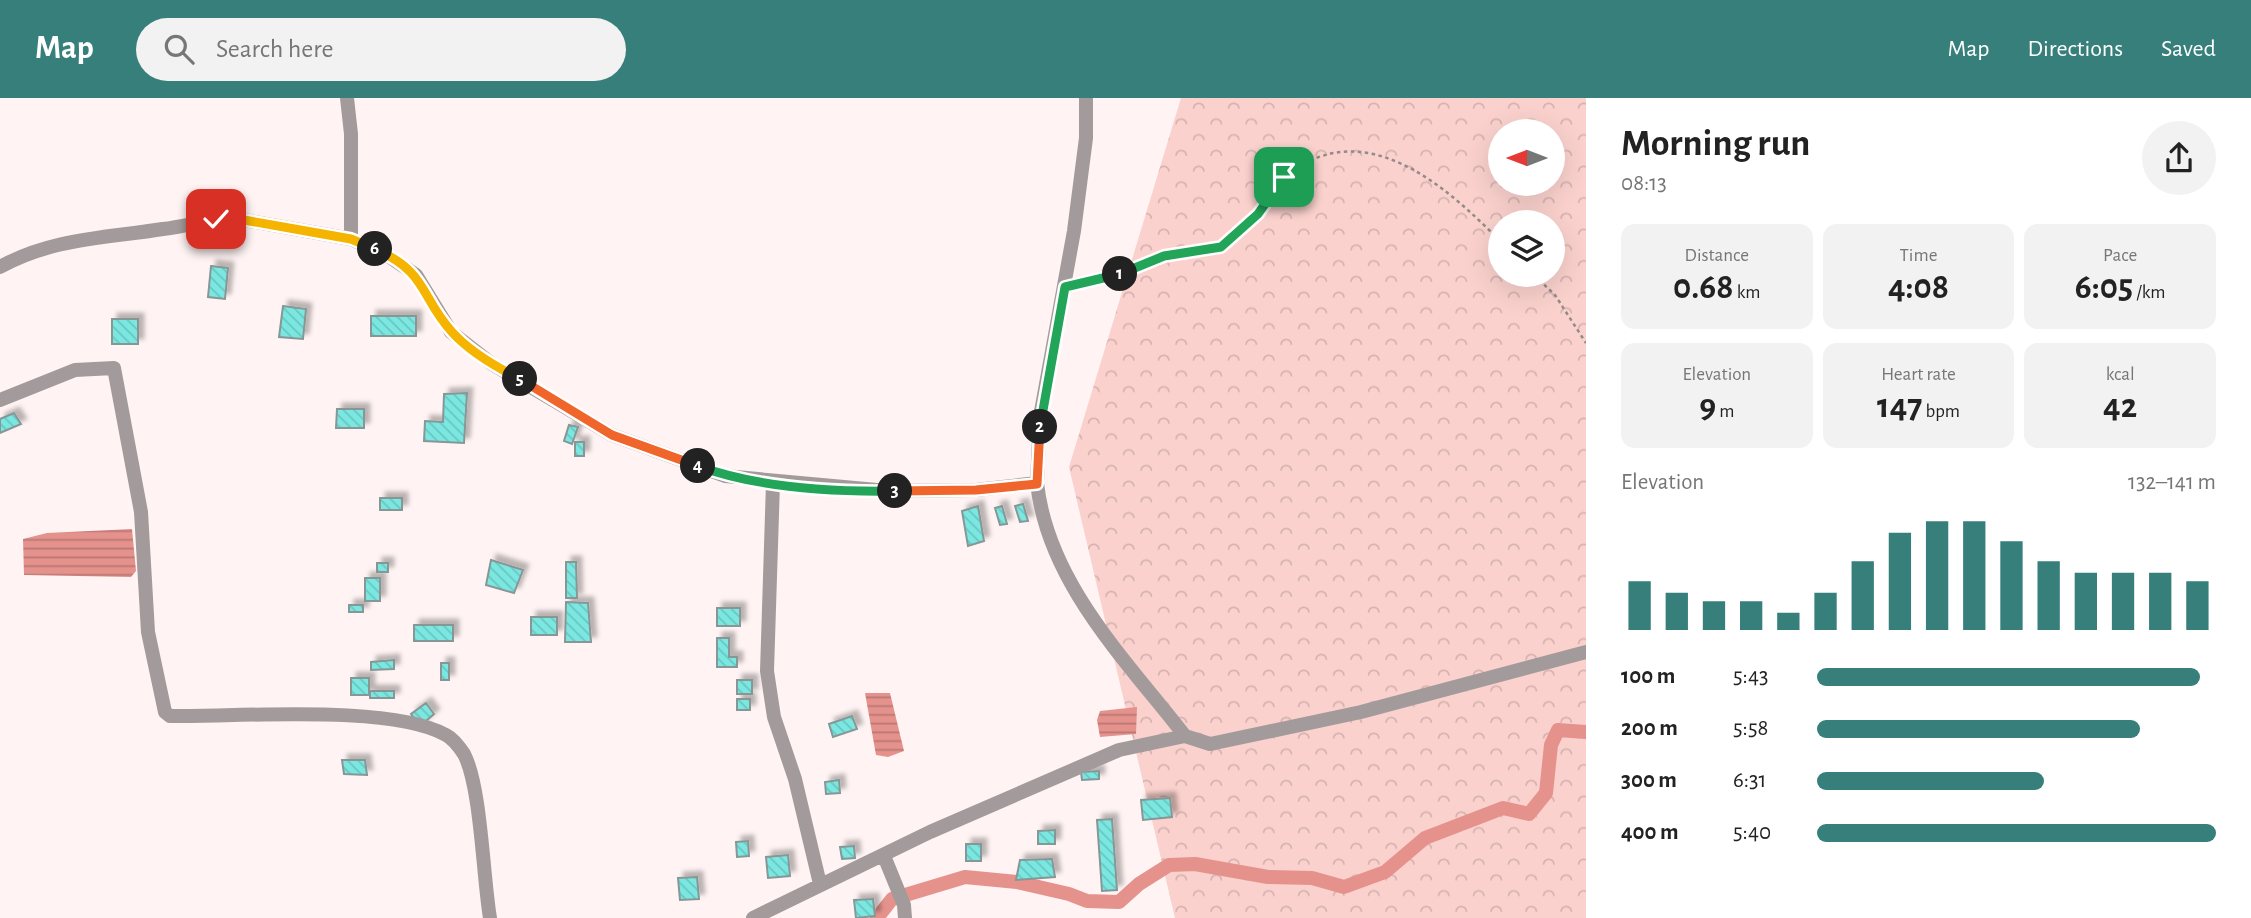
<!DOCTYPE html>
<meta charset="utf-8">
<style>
body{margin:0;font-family:"Alegreya Sans",sans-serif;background:#f2f2f2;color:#222;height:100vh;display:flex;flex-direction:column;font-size:26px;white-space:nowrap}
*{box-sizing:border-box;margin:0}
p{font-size:23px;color:#767676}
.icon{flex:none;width:38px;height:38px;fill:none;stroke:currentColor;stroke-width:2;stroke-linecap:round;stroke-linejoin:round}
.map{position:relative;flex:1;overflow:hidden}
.details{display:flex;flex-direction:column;background:#fff;width:665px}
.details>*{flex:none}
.needle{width:46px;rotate:270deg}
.fabs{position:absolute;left:1488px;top:21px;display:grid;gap:14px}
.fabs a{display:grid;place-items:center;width:77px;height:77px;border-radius:50%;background:#fff;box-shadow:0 7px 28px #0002;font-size:35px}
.pin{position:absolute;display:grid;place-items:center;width:60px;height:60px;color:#fff;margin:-30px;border-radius:14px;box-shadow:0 4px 10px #0006}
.km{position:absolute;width:35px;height:35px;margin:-18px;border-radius:50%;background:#222;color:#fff;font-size:19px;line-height:35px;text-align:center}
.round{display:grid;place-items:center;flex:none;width:74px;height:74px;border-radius:37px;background:#f2f2f2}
.summary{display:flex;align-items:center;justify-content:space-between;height:119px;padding:0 35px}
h1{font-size:38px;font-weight:700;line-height:52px}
.metrics{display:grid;grid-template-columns:repeat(3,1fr);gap:10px;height:119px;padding:7px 35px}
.metrics div{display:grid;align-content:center;border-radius:14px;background:#f2f2f2;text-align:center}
.metrics b{font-size:35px;font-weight:700}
.metrics small{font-size:19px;font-weight:400}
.metrics p{font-size:19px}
.chart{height:196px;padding:14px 35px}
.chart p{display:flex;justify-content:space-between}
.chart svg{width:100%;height:126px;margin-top:7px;stroke:#367f7b;stroke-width:6}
ul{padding:0 35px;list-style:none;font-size:23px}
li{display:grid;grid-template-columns:112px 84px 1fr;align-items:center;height:52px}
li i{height:18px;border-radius:9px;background:#367f7b}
header{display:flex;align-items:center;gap:42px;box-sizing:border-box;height:98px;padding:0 35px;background:#367f7b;color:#fff}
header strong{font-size:33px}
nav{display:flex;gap:38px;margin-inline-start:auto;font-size:24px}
.search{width:490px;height:63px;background:#f2f2f2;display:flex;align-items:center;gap:18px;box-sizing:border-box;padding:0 24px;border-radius:38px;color:#767676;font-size:26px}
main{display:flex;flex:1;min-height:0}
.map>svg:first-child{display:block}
.forest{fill:url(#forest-crowns);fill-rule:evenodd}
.water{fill:url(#water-rules)}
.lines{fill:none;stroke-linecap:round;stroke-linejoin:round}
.canal{stroke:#e5928d;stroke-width:14}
.building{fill:url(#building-back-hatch);stroke:#869796;stroke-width:2;filter:url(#shadow)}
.path{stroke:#938a89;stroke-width:2.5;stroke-dasharray:3.5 3.5;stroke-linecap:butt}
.minor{stroke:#a39b9b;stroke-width:14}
.split-1-casing{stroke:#fff;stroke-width:14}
.split-2-casing{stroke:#fff;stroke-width:14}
.split-3-casing{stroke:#fff;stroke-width:14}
.split-4-casing{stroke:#fff;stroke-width:14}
.split-5-casing{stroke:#fff;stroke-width:14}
.split-6-casing{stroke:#fff;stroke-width:14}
.split-7-casing{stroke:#fff;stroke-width:14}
.split-1{stroke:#22a559;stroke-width:9}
.split-2{stroke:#22a559;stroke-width:9}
.split-3{stroke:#f0652b;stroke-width:9}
.split-4{stroke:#22a559;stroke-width:9}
.split-5{stroke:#f0652b;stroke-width:9}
.split-6{stroke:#f5b400;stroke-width:9}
.split-7{stroke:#f5b400;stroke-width:9}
</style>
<header>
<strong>Map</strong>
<div class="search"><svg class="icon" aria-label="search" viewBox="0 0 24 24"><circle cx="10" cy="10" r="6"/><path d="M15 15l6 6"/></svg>Search here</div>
<nav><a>Map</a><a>Directions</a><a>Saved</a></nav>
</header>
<main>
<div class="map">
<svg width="1586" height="820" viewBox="0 0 1586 820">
<defs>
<pattern id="forest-crowns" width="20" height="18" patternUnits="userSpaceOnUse" patternTransform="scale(1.75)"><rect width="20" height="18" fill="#fad1cd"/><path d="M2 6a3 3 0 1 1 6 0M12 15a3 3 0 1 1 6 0" fill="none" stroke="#d6b3b0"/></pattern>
<pattern id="water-rules" width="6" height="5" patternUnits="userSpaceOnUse" patternTransform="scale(1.75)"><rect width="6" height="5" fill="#e5928d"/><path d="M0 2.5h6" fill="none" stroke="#ba7773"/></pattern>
<pattern id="building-back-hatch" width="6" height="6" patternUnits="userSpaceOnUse" patternTransform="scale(1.75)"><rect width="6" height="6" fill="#7ae7e1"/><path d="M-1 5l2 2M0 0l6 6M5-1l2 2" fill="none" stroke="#6ac6c1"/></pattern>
<filter id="shadow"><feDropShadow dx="5.5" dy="-5.5" stdDeviation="2" flood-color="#0004"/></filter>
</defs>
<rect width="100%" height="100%" fill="#fff4f3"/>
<path class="forest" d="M1181,0H1586V820H1175L1069,369ZM1500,33H1552V86H1500ZM1500,124H1552V177H1500Z"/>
<path class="water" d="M132,431L136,473L131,479L24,477L23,441L47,435Z
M865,595H890L904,653L888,659L876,657Z
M1137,609L1136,636L1100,639L1097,622L1100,613Z"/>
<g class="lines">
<path class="canal" d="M877,820L892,801L965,779L1017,784L1069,796L1087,803L1119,804L1139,786L1169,767L1195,766L1268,779L1312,780L1344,789L1385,774L1425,740L1503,710L1529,716L1546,695L1551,647L1558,632L1586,634"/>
</g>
<path class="building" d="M211,168L228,170L225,201L208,199Z
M283,208L306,211L303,241L279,239Z
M371,218H416V238H371Z
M112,221H138V246H112Z
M467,295L464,345L424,343L425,323L443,324L444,296Z
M337,311H364V330H336Z
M14,315L21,326L0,335V321Z
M569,327L578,329L572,346L564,343Z
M575,344H584V358H575Z
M380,400H402V412H380Z
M1023,406L1028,423L1020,424L1015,408Z
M978,408L984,443L968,448L962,413Z
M1002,408L1007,426L1000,427L995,410Z
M491,462L523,472L514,495L486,487Z
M566,464H576L577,500H566Z
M377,465H388V474H377Z
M365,480H380V503H365Z
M566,504L588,505L591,544H565Z
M349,507H363V514H349Z
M717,510H740V528H717Z
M531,519H557V537H531Z
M414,527H453V543H414Z
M717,540H729V559H737V569H717Z
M394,562V571L371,572V564Z
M441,565H449V582H441Z
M351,580H369V597H351Z
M737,582H752V596H737Z
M370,593H394V600H370Z
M737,601H750V612H737Z
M426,605L434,616L420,628L411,616Z
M852,618L857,631L833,639L829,626Z
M342,662H365L367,677L344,676Z
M1099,673V681L1082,682L1081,674Z
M839,682L840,695L826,696L825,684Z
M1170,700L1172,719L1143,722L1141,702Z
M1112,721L1117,792L1102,793L1097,722Z
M1055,732V746H1038V733Z
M748,743L749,758L737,759L736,744Z
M966,746H981V763H966Z
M854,748L855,760L842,761L840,749Z
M788,757L790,778L768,780L766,759Z
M1052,761L1055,779L1016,782L1020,762Z
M697,779L699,801L680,802L678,780Z
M873,801L875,818L856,820L854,802Z"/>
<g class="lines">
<path class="path" d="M1534,177L1555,197L1586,245
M1079,186C1092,182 1107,180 1120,176C1135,171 1149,162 1165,158C1182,154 1206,156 1222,148C1252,132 1265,95 1286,78C1364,15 1445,87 1500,143"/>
<path class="minor" d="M347,0L351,36V141
M0,169C52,140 107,140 163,131C187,128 209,121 233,120L351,141L387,157L416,177L451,234L492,266L612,337L725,378L888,393L976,392L1037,385C1048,485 1126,562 1185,638
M0,302L75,272L114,270L141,414L148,534L165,614L170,618C237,619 391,606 446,637C452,640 460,650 464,656C481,688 483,779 490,820
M773,385L767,573L774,619L795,681L820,786
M1037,385L1040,319L1074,133L1086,40V0
M884,758L904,807L905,820
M753,820L930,734L1119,652L1185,638L1210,646L1361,614L1586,554"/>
</g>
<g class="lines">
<defs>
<path id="split-1" d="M1120,176L1164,158L1221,149L1258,116L1284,79"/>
<path id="split-2" d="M1040,329L1065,189L1120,176"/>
<path id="split-3" d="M895,393L976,392L1037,386L1040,329"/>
<path id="split-4" d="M698,368C758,390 831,394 895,393"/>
<path id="split-5" d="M520,281L612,337L698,368"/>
<path id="split-6" d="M375,151C428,174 420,199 452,234C470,254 496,269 520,281"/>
<path id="split-7" d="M216,121L233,120L351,141L375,151"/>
</defs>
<use href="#split-1" class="split-1-casing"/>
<use href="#split-2" class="split-2-casing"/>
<use href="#split-3" class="split-3-casing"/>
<use href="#split-4" class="split-4-casing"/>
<use href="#split-5" class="split-5-casing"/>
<use href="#split-6" class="split-6-casing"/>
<use href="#split-7" class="split-7-casing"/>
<use href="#split-1" class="split-1"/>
<use href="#split-2" class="split-2"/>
<use href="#split-3" class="split-3"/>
<use href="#split-4" class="split-4"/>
<use href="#split-5" class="split-5"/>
<use href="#split-6" class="split-6"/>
<use href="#split-7" class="split-7"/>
</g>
</svg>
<div class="fabs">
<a><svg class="needle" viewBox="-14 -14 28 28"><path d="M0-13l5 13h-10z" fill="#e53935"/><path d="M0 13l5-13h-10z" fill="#767676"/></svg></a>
<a><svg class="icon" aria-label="layers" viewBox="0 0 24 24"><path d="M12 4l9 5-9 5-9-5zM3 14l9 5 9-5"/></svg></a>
</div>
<div class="pin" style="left:1284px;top:79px;background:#1e9e55"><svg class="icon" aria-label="arrive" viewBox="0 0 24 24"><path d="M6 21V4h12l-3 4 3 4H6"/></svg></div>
<div class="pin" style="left:216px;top:121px;background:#d93025"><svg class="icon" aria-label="check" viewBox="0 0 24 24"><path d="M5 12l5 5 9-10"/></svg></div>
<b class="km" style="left:1120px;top:176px">1</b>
<b class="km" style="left:1040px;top:329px">2</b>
<b class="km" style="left:895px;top:393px">3</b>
<b class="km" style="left:698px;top:368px">4</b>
<b class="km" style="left:520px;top:281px">5</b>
<b class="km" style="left:375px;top:151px">6</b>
</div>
<section class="details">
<div class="summary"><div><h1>Morning run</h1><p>08:13</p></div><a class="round"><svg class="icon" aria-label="share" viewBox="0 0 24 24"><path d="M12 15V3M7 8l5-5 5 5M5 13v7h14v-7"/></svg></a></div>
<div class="metrics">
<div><p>Distance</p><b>0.68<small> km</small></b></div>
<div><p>Time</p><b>4:08</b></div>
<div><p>Pace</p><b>6:05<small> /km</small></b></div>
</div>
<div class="metrics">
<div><p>Elevation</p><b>9<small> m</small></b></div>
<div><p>Heart rate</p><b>147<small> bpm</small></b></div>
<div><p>kcal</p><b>42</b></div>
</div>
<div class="chart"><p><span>Elevation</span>132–141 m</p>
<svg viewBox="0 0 160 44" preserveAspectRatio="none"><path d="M5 44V27M15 44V31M25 44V34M35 44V34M45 44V38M55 44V31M65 44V20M75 44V10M85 44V6M95 44V6M105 44V13M115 44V20M125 44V24M135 44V24M145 44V24M155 44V27"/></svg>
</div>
<ul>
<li><b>100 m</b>5:43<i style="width:96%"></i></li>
<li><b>200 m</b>5:58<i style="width:81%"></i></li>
<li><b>300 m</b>6:31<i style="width:57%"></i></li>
<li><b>400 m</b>5:40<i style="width:100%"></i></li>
</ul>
</section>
</main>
